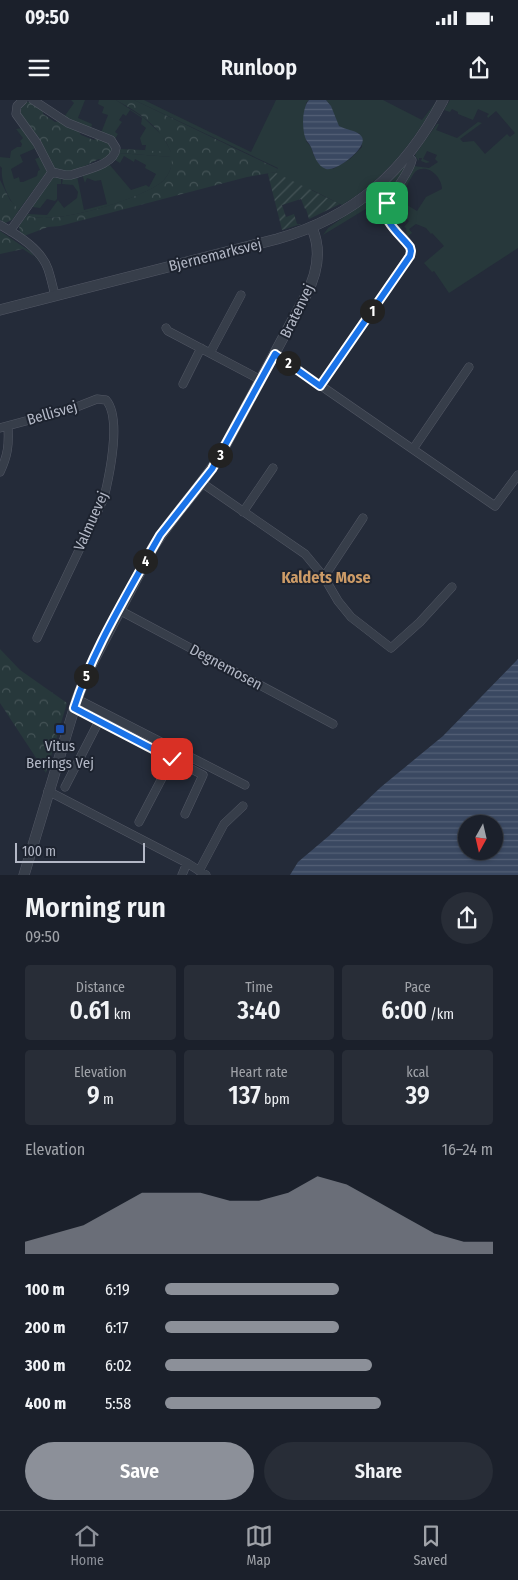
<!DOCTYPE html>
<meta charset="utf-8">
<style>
body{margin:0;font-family:"Fira Sans Condensed",sans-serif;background:#282d37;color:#f1f3f6;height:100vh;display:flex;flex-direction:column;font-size:19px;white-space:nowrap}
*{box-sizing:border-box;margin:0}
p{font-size:16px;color:#a0a3a9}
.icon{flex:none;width:28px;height:28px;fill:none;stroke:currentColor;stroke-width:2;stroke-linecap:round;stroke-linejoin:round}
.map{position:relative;height:775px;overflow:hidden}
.panel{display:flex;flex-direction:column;background:#1b202b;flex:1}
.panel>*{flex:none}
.needle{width:32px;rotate:188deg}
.controls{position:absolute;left:458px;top:715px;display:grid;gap:10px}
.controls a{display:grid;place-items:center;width:45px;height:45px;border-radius:50%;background:#1b202b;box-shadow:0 1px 4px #0004,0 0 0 1px #393e47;font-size:25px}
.scale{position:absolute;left:15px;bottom:12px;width:130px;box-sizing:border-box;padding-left:5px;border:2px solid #b3b8c6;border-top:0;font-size:14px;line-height:18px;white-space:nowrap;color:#b3b8c6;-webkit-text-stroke:4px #1d232f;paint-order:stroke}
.pin{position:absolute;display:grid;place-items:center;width:42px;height:42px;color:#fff;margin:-21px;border-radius:10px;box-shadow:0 2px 8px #0006}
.km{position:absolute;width:25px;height:25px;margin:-12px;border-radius:50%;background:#222;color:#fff;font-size:14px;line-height:25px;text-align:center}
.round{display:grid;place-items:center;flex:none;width:52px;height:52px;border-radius:26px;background:#282d37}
.head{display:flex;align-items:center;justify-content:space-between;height:85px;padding:0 25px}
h1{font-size:28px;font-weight:600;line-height:38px}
.metrics{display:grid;grid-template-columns:repeat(3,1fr);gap:8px;height:85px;padding:5px 25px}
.metrics div{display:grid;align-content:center;border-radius:5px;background:#282d37;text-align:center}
.metrics b{font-size:25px;font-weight:600}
.metrics small{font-size:14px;font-weight:400}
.metrics p{font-size:14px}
.chart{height:140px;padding:10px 25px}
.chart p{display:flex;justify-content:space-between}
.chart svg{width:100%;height:90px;margin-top:5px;fill:#8c9099;opacity:.7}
.cta{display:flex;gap:10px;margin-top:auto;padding:10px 25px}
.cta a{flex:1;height:58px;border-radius:30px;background:#8c9099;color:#fff;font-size:20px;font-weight:600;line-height:58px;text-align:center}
.cta a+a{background:#282d37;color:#f1f3f6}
ul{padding:0 25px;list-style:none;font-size:16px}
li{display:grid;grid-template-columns:80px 60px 1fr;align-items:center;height:38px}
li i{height:12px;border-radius:6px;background:#8c9099}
.status{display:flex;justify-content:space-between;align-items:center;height:35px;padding:0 25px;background:#1b202b;direction:ltr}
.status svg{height:14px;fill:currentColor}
header{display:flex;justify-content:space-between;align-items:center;height:65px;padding:0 25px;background:#1b202b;font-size:22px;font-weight:600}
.tabs{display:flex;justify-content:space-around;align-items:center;height:70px;border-top:1px solid #393e47;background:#1b202b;font-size:14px;color:#a0a3a9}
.tabs a{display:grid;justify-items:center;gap:2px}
.tabs .current{color:#8c9099}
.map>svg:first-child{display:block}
.grass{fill:#27383b}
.park{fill:url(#park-crowns)}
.garden{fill:url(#garden-furrows)}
.water{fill:url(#water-rules);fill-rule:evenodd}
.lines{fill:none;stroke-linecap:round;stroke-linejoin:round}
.minor-casing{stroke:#535865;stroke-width:9}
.tertiary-casing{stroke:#535865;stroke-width:11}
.minor{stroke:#373e4a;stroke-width:8}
.tertiary{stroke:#373e4a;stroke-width:10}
.route-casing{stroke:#fff;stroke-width:10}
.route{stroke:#1a73e8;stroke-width:6}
.transit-dot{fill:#1a4fb4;stroke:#1d232f;stroke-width:2}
.labels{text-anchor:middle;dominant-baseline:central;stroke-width:4;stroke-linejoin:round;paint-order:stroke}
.street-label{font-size:15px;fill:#b3b8c6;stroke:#1d232f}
.poi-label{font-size:15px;fill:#b3b8c6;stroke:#1d232f}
.neighbourhood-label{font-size:16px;font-weight:bold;fill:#cc9b67;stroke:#1d232f}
</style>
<div class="status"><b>09:50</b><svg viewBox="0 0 49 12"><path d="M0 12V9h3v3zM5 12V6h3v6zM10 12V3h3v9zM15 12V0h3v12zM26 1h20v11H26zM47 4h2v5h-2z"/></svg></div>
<header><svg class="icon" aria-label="menu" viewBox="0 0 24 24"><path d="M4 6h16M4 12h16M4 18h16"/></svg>Runloop<svg class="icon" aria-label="share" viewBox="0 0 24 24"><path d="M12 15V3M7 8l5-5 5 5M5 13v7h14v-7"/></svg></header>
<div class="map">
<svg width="518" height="775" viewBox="0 0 518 775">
<defs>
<pattern id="park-crowns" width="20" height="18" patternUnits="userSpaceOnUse" patternTransform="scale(1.25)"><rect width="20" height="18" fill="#27383b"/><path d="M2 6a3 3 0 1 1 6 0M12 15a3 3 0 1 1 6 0" fill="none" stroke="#445356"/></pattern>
<pattern id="garden-furrows" width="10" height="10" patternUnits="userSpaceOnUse" patternTransform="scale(1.25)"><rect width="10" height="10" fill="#27383b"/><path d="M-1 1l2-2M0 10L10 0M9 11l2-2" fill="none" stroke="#445356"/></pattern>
<pattern id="water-rules" width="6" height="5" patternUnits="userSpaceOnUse" patternTransform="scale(1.25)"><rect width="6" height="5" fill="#3a4861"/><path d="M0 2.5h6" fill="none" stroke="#546076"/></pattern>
</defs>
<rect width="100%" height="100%" fill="#242b39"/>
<path class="grass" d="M71,0H85L78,18L92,24L91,29L64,17L74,3Z
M99,0H116L144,18L162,35L172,53L119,49L145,50L146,45H142L140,38L146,28L141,24L142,18L130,10L126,16L123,14L119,20L122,22L115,32L118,34L115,39L101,33L108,15L102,13L104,7L98,4Z
M134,0H144L251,52L276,0H309L306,3V41L311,47L314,56L333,69L350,59L362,47L360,34C353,30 343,31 338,25C331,17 334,7 326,0H383L422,20L436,2C411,46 385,78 342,105L312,90L307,108L305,109L304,94L281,106L285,118L294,115L296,121L288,123L275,100L268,73L276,72L278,68Z
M450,0H518V148L449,193L434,171L432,172L424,163L444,146L432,133L431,134L426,128L416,124L409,129L412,133L407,137L406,128L404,127L409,121L403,116L402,117L406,122L405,123L402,119L398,121V124L402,127L400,130L389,116V109L395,97L405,107L407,105L417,111L426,97L442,89C442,77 428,63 416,71C412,75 408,84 405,89L403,87L414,66L429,68L438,62L435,59L437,55L427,51L423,59L430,62L426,63L421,61L422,58H419V61L415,56L416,53L437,24H439L436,30L457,38L478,22L482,23L460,39L463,42L474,41L485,54L507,34L510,37L515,33L496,11L488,18L487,16L489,14L478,9L473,20L458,14V12L452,9L450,12L444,10Z
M23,28L36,48L20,55L23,62L11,69L14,79L19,77L20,82H23L37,76L38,71L40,70L35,59L40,57L47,72L45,77H43L19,110C9,102 0,80 2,68L0,66V57L10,58L11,51L17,47H21L22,44L20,41L23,38L16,29Z
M119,53L173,57C172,66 170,74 163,81C143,99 51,127 27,115L28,114L47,115L58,100L64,108L77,98L78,92L73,85L62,84L63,78L77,76L84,110L107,104L101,80L95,81L87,78L85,83L82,74L109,64L131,90L146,85L149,87L156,74L145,68L146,65L135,59L134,62L124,56L120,63L115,60Z
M408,63L393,89L379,109L374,104L323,135L328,128L380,92Z
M57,77L61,78V84H57V99L55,101L47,99L40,108L32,107L53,78Z"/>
<path class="park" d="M116,0H134L278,69L276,72L247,77L60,126L48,127L24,136L20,132L19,126L27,115C51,127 142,99 163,81C170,74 172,66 172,57L119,53V49L171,52C161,27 140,13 116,0Z
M25,2H30L43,10V14L55,22L59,21L79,32L81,35L94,40L97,38L107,41L113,46V53L102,61L99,59C85,65 70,78 54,68L38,36L35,35L19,13V9Z
M0,80L10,100L19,110L12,120L5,123L0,120Z
M0,131L31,152L41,166L35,157L23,149L0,154Z
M0,549L20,570L67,603L46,673L0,603Z"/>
<path class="garden" d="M276,73L340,104L309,119L306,109H305L301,99L282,105L286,117L294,114L297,124H301L282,130L268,74Z"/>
<path class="water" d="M309,0H326L331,6L339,26C346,30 358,30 362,37C368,48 336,72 326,69C317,66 314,55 311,47C309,43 306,41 305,37C302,27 302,8 309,0Z
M518,559V775H290L298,762L330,735L381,687L443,636ZM466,724H494V751H466Z"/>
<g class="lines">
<defs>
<path id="minor" d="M23,0L17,6L16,14L37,43L52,72L65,75H71C85,70 115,65 116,48L111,40L68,23L33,0
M0,125C18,135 41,149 48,169C51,178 53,187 55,196
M10,131L52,72
M166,228L168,231L261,280
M210,253L241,195
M275,254L495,406L518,375
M183,284L201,248
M320,286L411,154C412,137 385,128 384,112C384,101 409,76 412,60L407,56
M0,328L74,308L97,299L106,300C122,318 109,377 104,398L37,538
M413,349L469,267
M0,372C8,355 9,345 8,326
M202,383L305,454L324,477L338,501L351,517L391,548L420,522L452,487
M243,412L273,368
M324,477L363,418
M119,510L333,624
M77,599L245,685
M74,608L203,675L185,714
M65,687L99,621
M48,691L187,763L206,775
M139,722L172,659
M199,771L224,724L243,706
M182,775L187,763"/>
<path id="tertiary" d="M0,210L277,139C355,117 406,71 443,0
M24,775L77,599L87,573L152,449C171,417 198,391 218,359L306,195C317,174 322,151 312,128"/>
</defs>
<use href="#minor" class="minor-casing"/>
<use href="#tertiary" class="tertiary-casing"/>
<use href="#minor" class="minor"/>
<use href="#tertiary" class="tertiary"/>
</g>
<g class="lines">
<defs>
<path id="route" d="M172,659L74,608C92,552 124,500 152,449L160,435L212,369L275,254L320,286L410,156L411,151L410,147C401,135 379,119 387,103"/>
</defs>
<use href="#route" class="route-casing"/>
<use href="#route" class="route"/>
</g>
<rect class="transit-dot" x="55" y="624" width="10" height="10" rx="2.5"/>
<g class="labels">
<g class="street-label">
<text transform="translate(215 155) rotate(-14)">Bjernemarksvej</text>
<text transform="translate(297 211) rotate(-64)">Bratenvej</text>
<text transform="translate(52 313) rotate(-16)">Bellisvej</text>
<text transform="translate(91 421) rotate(-66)">Valmuevej</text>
<text transform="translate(226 567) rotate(28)">Degnemosen</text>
</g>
<g class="poi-label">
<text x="60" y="646">Vitus<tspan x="60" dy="17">Berings Vej</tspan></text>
</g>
<g class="neighbourhood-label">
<text x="326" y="477">Kaldets Mose</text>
</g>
</g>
</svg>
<div class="controls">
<a><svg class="needle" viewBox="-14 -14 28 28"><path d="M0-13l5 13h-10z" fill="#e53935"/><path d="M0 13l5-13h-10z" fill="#a0a3a9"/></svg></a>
</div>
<div class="scale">100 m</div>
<div class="pin" style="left:387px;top:103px;background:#1e9e55"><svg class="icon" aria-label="arrive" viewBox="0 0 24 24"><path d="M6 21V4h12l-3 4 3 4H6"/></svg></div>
<div class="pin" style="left:172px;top:659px;background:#d93025"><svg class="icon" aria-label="check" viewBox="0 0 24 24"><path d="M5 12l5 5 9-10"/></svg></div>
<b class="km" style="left:372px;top:211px">1</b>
<b class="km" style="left:288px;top:263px">2</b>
<b class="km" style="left:220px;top:355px">3</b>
<b class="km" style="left:145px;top:461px">4</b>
<b class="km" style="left:86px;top:576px">5</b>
</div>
<section class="panel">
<div class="head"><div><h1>Morning run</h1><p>09:50</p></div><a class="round"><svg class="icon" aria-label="share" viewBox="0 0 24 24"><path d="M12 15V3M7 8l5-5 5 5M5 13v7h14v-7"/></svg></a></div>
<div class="metrics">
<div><p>Distance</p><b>0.61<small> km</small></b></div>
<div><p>Time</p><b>3:40</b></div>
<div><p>Pace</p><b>6:00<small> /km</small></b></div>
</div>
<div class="metrics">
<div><p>Elevation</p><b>9<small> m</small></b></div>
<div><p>Heart rate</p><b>137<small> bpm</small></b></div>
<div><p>kcal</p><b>39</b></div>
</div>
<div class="chart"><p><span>Elevation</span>16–24 m</p>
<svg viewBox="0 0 160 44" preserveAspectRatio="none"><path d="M0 44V38L10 34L20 30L30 22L40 14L50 14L60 14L70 18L80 18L90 14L100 6L110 10L120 18L130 26L140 34L150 38L160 38V44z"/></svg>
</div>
<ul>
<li><b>100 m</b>6:19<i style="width:53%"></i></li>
<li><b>200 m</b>6:17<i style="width:53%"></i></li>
<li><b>300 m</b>6:02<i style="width:63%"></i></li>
<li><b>400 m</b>5:58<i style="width:66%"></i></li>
</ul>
<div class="cta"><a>Save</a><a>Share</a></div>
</section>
<nav class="tabs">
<a class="current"><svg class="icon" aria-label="home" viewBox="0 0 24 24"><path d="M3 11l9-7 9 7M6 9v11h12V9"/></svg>Home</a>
<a><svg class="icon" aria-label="map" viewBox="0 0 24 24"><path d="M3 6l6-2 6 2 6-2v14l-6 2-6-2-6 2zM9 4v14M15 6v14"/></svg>Map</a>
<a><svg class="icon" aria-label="saved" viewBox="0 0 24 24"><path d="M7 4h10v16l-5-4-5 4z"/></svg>Saved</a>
</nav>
